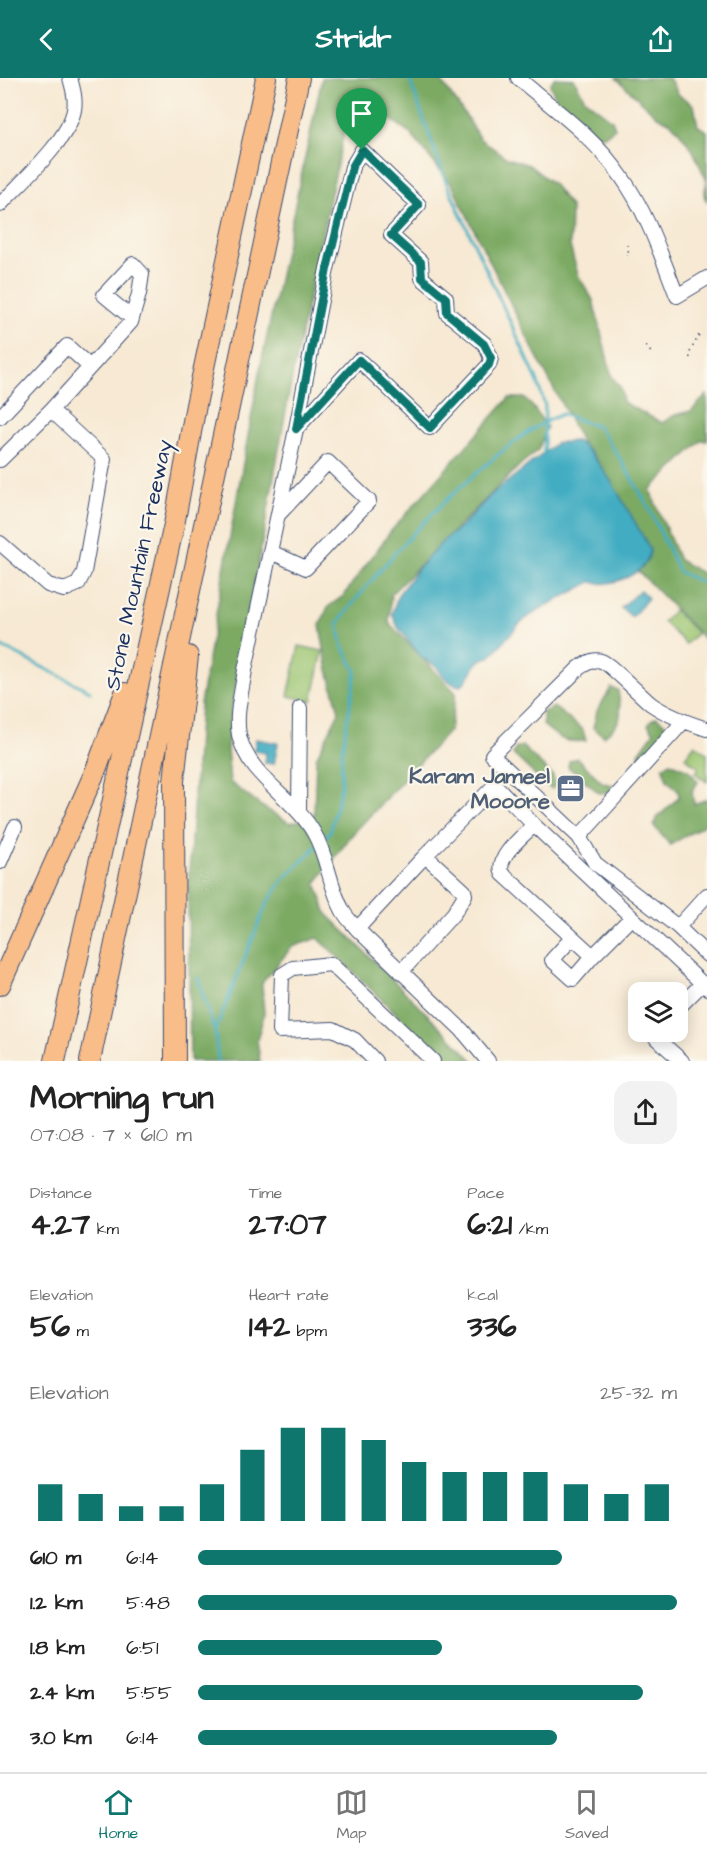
<!DOCTYPE html>
<meta charset="utf-8">
<style>
body{margin:0;font-family:"Architects Daughter",sans-serif;background:#f2f2f2;color:#222;height:100vh;display:flex;flex-direction:column;font-size:22px;white-space:nowrap}
*{box-sizing:border-box;margin:0}
p{font-size:20px;color:#767676}
.icon{flex:none;width:33px;height:33px;fill:none;stroke:currentColor;stroke-width:2;stroke-linecap:round;stroke-linejoin:round}
.map{position:relative;height:983px;overflow:hidden}
.sheet{display:flex;flex-direction:column;background:#fff;flex:1}
.sheet>*{flex:none}
.fabs{position:absolute;left:628px;top:904px;display:grid;gap:12px}
.fabs a{display:grid;place-items:center;width:60px;height:60px;border-radius:12px;background:#fff;box-shadow:0 3px 15px #0003;font-size:30px}
.pin{position:absolute;display:grid;place-items:center;width:51px;height:51px;color:#fff;margin:-62px -26px;border-radius:50% 50% 50% 0;rotate:-45deg;box-shadow:0 0 6px #0007}
.pin .icon{rotate:45deg}
.round{display:grid;place-items:center;flex:none;width:63px;height:63px;border-radius:18px;background:#f2f2f2}
.overview{display:flex;align-items:center;justify-content:space-between;height:102px;padding:0 30px}
h1{font-size:33px;font-weight:800;line-height:45px}
.stats{display:grid;grid-template-columns:repeat(3,1fr);gap:9px;height:102px;padding:6px 30px}
.stats div{display:grid;align-content:center}
.stats b{font-size:30px;font-weight:800}
.stats small{font-size:16px;font-weight:400}
.stats p{font-size:16px}
.chart{height:168px;padding:12px 30px}
.chart p{display:flex;justify-content:space-between}
.chart svg{width:100%;height:108px;margin-top:6px;stroke:#0f766e;stroke-width:6}
ul{padding:0 30px;list-style:none;font-size:20px}
li{display:grid;grid-template-columns:96px 72px 1fr;align-items:center;height:45px}
li i{height:15px;border-radius:8px;background:#0f766e}
header{display:flex;justify-content:space-between;align-items:center;height:78px;padding:0 30px;background:#0f766e;color:#fff;font-size:27px;font-weight:800}
.tabs{display:flex;justify-content:space-around;align-items:center;height:84px;border-top:2px solid #e0e0e0;background:#fff;font-size:16px;color:#767676}
.tabs a{display:grid;justify-items:center;gap:3px}
.tabs .active{color:#0f766e}
.map>svg:first-child{display:block}
.green{fill:#9bc571;stroke:#5b7a68;stroke-width:1.5}
.forest{fill:#7caa63;stroke:#4c6c60;stroke-width:1.5}
.water{fill:#43adc2;stroke:#2f6e90;stroke-width:1.5}
.lines{fill:none;stroke-linecap:round;stroke-linejoin:round}
.stream{stroke:#43adc2;stroke-width:3}
.minor-casing{stroke:#3c4b70;stroke-width:16}
.highway-casing{stroke:#3c4b70;stroke-width:22}
.path{stroke:#3c4b70;stroke-width:1.5;stroke-dasharray:1.5 4.5;stroke-linecap:butt}
.minor{stroke:#fff;stroke-width:14}
.highway{stroke:#f8bd89;stroke-width:20}
.route-casing{stroke:#fff;stroke-width:12}
.route{stroke:#0f766e;stroke-width:8}
.labels{text-anchor:middle;dominant-baseline:central;stroke-width:4.5;stroke-linejoin:round;paint-order:stroke}
.street-label{font-size:22px;fill:#1b2f5e;stroke:#fbf7ec}
.service-label{font-size:22px;font-weight:bold;fill:#4e5e75;stroke:#fbf7ec;text-anchor:end}
</style>
<header><svg class="icon" aria-label="back" viewBox="0 0 24 24"><path d="M15 5l-7 7 7 7"/></svg>Stridr<svg class="icon" aria-label="share" viewBox="0 0 24 24"><path d="M12 15V3M7 8l5-5 5 5M5 13v7h14v-7"/></svg></header>
<div class="map">
<svg width="707" height="983" viewBox="0 0 707 983">
<rect width="100%" height="100%" fill="#fbf7ec"/>
<filter id="ink" filterUnits="userSpaceOnUse"><feTurbulence type="fractalNoise" baseFrequency=".0167" numOctaves="2"/><feDisplacementMap in="SourceGraphic" scale="12" xChannelSelector="R" yChannelSelector="G"/><feConvolveMatrix kernelMatrix="1 2 1 2 8 2 1 2 1" color-interpolation-filters="sRGB"/></filter>
<filter id="wash" filterUnits="userSpaceOnUse"><feTurbulence type="fractalNoise" baseFrequency=".008" numOctaves="4" result="noise"/><feDisplacementMap in="SourceGraphic" scale="24" xChannelSelector="R" yChannelSelector="G"/><feGaussianBlur stdDeviation="1.35" result="paint"/><feColorMatrix in="noise" values="0 0 0 0 0 0 0 0 0 0 0 0 0 0 0 0 0 1.4 0 .05"/><feComposite in="paint" operator="in"/></filter>
<g filter="url(#wash)">
<rect width="100%" height="100%" fill="#f7e9d3"/>
<path class="green" d="M674,532L697,555L686,566L663,544Z
M299,568L323,573L312,623L288,618Z
M695,666L707,675V704L695,695L699,690L685,679Z"/>
<path class="forest" d="M322,0H439L466,38L479,60L507,80L529,87L553,106L571,130L570,168L578,197L593,222L612,299L621,310L623,324L662,345L675,337L691,333L707,317V363L702,362L650,412L679,482L707,498V564L637,492C644,486 652,478 648,468L596,381L583,367L534,273L452,107L410,55L379,33L346,45L293,294L232,630L227,671L230,704L261,728L290,745L314,738L316,680L339,634L327,588L320,547L328,529L343,518L391,453L509,320H524L533,329L547,349L538,372L521,386L391,516L389,545L456,615L450,652L351,758L316,805L327,836L474,983H445L318,860L292,869L262,905L264,937L257,962L260,983H190L188,810L200,626L259,296Z
M554,0L574,1L585,21L612,42L615,50L603,59L594,55L573,33L557,22L550,7Z
M616,0H669L679,17L694,27L698,48L707,53V123L704,118L707,103L692,71L677,51L671,45L657,38Z
M611,610L618,612C621,636 625,642 604,658L593,650L597,633Z
M554,629L583,652L586,663C563,665 560,661 543,647V634Z
M657,639L672,652L645,682L639,681V675L654,654L648,647L651,642Z
M522,668L553,698L555,708L552,711L544,706L513,676L516,670Z
M577,680L603,705L614,707L612,714L599,715L568,689L569,683Z
M670,684L689,692L698,704L692,713L694,726L707,721V743L701,749L670,767L653,747L658,739L679,719L678,713L667,702L663,689Z"/>
<path class="water" d="M576,363C600,376 630,437 645,462L650,472C648,496 611,510 591,504L540,531L520,545L490,579C473,580 473,600 460,608L453,606L443,598L436,588L422,580L398,549L392,536L398,517L416,493L444,462L461,449L491,417L556,365Z
M640,512L648,520L632,539L621,530Z
M256,661L278,665L274,686L265,685L266,675L254,673Z"/>
<g class="lines">
<path class="stream" d="M409,0L446,104L537,302L545,328L544,375
M0,568L90,613
M323,761L330,754L341,709L342,673L356,593L342,567L338,545C383,485 435,428 493,381C514,363 537,346 562,336L598,349L619,379L649,430L679,494L707,507
M198,900L214,951
M218,983L215,953L267,825L283,802L317,768"/>
</g>
</g>
<g filter="url(#ink)">
<g class="lines">
<defs>
<path id="minor" d="M518,0C554,31 594,59 621,98C647,134 661,177 677,218L707,200
M0,127C22,103 68,63 74,32C76,21 73,11 70,0
M0,339L67,268L90,289
M296,351L359,282L430,350L489,287L491,280L485,266L447,235L446,220L422,200L421,184L391,157L419,127L362,72L352,89L327,191L296,351L245,592C242,613 235,636 239,657C248,699 294,719 314,755C328,779 329,808 343,833C346,839 352,845 357,851L462,952L488,983
M0,382L51,332L131,244L139,216L142,196L133,186L104,217L132,240
M0,465L48,507L64,512L78,506L84,494L104,381L51,332
M271,474L306,490L369,423L328,384L279,436
M707,651C688,645 667,637 651,626C641,618 608,584 601,583C593,580 586,586 579,590L492,677L579,759L595,785L678,849L707,877
M299,734L300,630
M534,747C523,758 494,780 503,796L593,878L631,840
M579,759L684,643
M423,780L495,707L534,747L707,910
M0,784L15,749
M678,849L707,817
M357,851L423,780H428L464,813L465,817L454,835L401,894
M572,860L552,882L573,901L593,878
M678,930L703,905
M656,954V960L682,983
M375,983L355,962L333,951L280,953L282,897L293,890L331,886L433,983"/>
<path id="highway" d="M0,907L95,694L125,615
M55,983L175,442L196,327L266,0
M90,983L299,0
M175,983L174,703L188,578"/>
</defs>
<use href="#minor" class="minor-casing"/>
<use href="#highway" class="highway-casing"/>
<path class="path" d="M626,178L629,176L627,167
M646,268L653,277
M690,280L689,276L700,255"/>
<use href="#minor" class="minor"/>
<use href="#highway" class="highway"/>
</g>
</g>
<g class="lines" filter="url(#ink)">
<defs>
<path id="route" d="M362,72L419,127L391,157L421,184L422,200L446,220L447,235L484,266L491,280L489,287L430,350L359,282L296,351L327,191L352,89Z"/>
</defs>
<use href="#route" class="route-casing"/>
<use href="#route" class="route"/>
</g>
<defs>
<symbol id="office-square" viewBox="-11 -11 22 22"><rect x="-9" y="-9" width="18" height="18" rx="4" fill="#5c6f8a" stroke="#fbf7ec"/><path d="M-6-3h4V-5.5h4V-3h4V5H-6ZM-1-4.5V-3h2v-1.5ZM-6 0V1H6V0Z" fill="#fff"/></symbol>
</defs>
<g fill-rule="evenodd">
<use href="#office-square" x="554" y="694" width="33" height="33"/>
</g>
<g class="labels">
<g class="street-label">
<text transform="translate(139 487) rotate(-78)">Stone Mountain Freeway</text>
</g>
<g class="service-label">
<text x="550" y="698">Karam Jameel<tspan x="550" dy="25">Mooore</tspan></text>
</g>
</g>
</svg>
<div class="fabs">
<a><svg class="icon" aria-label="layers" viewBox="0 0 24 24"><path d="M12 4l9 5-9 5-9-5zM3 14l9 5 9-5"/></svg></a>
</div>
<div class="pin" style="left:362px;top:72px;background:#1e9e55"><svg class="icon" aria-label="arrive" viewBox="0 0 24 24"><path d="M6 21V4h12l-3 4 3 4H6"/></svg></div>
</div>
<section class="sheet">
<div class="overview"><div><h1>Morning run</h1><p>07:08 · 7 × 610 m</p></div><a class="round"><svg class="icon" aria-label="share" viewBox="0 0 24 24"><path d="M12 15V3M7 8l5-5 5 5M5 13v7h14v-7"/></svg></a></div>
<div class="stats">
<div><p>Distance</p><b>4.27<small> km</small></b></div>
<div><p>Time</p><b>27:07</b></div>
<div><p>Pace</p><b>6:21<small> /km</small></b></div>
</div>
<div class="stats">
<div><p>Elevation</p><b>56<small> m</small></b></div>
<div><p>Heart rate</p><b>142<small> bpm</small></b></div>
<div><p>kcal</p><b>336</b></div>
</div>
<div class="chart"><p><span>Elevation</span>25–32 m</p>
<svg viewBox="0 0 160 44" preserveAspectRatio="none"><path d="M5 44V29M15 44V33M25 44V38M35 44V38M45 44V29M55 44V15M65 44V6M75 44V6M85 44V11M95 44V20M105 44V24M115 44V24M125 44V24M135 44V29M145 44V33M155 44V29"/></svg>
</div>
<ul>
<li><b>610 m</b>6:14<i style="width:76%"></i></li>
<li><b>1.2 km</b>5:48<i style="width:100%"></i></li>
<li><b>1.8 km</b>6:51<i style="width:51%"></i></li>
<li><b>2.4 km</b>5:55<i style="width:93%"></i></li>
<li><b>3.0 km</b>6:14<i style="width:75%"></i></li>
</ul>
</section>
<nav class="tabs">
<a class="active"><svg class="icon" aria-label="home" viewBox="0 0 24 24"><path d="M3 11l9-7 9 7M6 9v11h12V9"/></svg>Home</a>
<a><svg class="icon" aria-label="map" viewBox="0 0 24 24"><path d="M3 6l6-2 6 2 6-2v14l-6 2-6-2-6 2zM9 4v14M15 6v14"/></svg>Map</a>
<a><svg class="icon" aria-label="saved" viewBox="0 0 24 24"><path d="M7 4h10v16l-5-4-5 4z"/></svg>Saved</a>
</nav>
